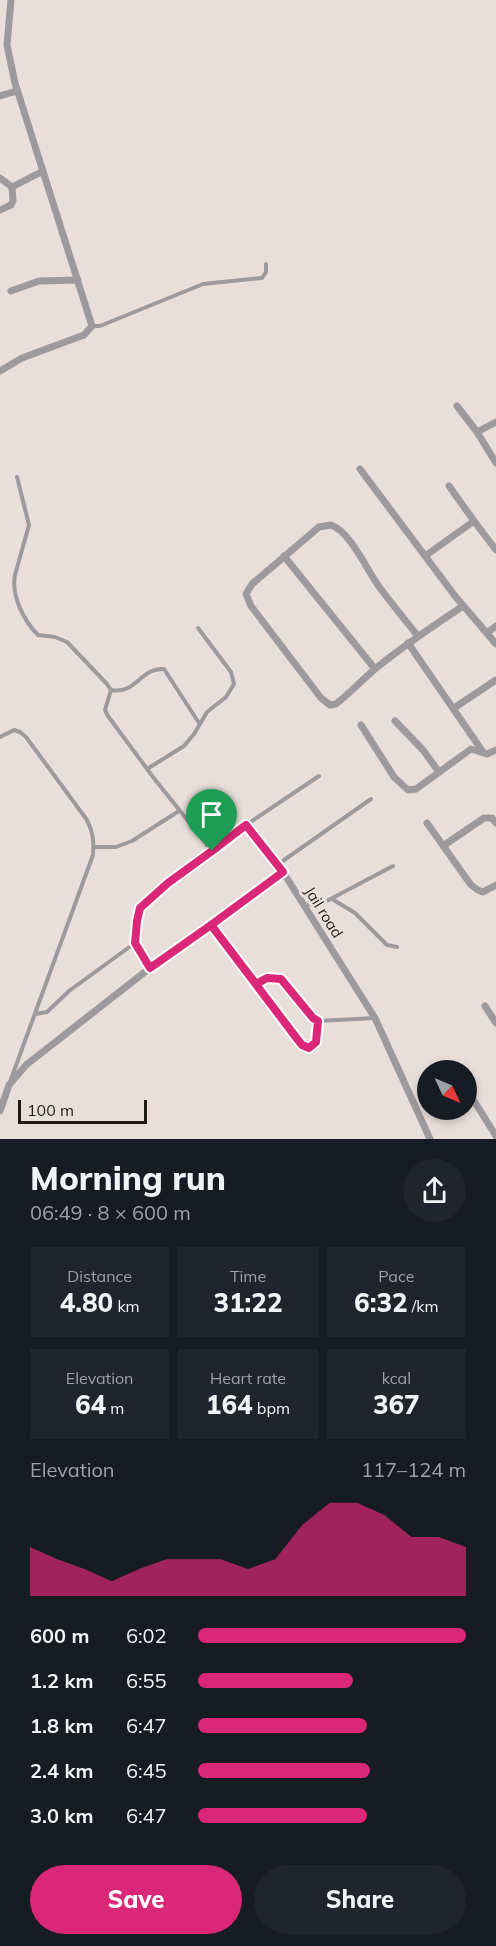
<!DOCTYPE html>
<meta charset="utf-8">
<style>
body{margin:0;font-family:Mulish,sans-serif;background:#20242c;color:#f1f3f6;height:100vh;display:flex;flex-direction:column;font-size:22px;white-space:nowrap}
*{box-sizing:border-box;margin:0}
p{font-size:20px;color:#9ea1a6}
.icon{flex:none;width:33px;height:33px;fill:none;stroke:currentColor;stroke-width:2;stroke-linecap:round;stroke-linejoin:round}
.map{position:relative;height:1139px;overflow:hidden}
.drawer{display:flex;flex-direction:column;background:#171b24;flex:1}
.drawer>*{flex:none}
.needle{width:39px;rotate:134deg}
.tools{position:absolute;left:417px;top:1060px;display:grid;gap:12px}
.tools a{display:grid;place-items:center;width:60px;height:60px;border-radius:50%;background:#171b24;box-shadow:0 3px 9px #0003;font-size:30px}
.scale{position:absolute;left:18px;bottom:15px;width:129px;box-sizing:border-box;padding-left:6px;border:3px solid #1f1b19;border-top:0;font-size:16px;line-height:21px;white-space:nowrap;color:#1f1b19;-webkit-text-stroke:4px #e9dfda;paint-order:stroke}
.pin{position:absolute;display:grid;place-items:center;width:51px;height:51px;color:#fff;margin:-62px -26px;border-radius:50% 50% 50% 0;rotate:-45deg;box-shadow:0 0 6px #0007}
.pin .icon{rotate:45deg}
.round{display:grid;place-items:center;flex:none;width:63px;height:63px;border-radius:32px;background:#20242c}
.headline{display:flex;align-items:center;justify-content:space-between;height:102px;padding:0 30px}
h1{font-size:33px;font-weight:800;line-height:45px}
.metrics{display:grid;grid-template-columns:repeat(3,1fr);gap:9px;height:102px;padding:6px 30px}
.metrics div{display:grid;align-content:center;border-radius:0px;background:#20242c;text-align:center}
.metrics b{font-size:26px;font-weight:800}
.metrics small{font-size:16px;font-weight:400}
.metrics p{font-size:16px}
.chart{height:168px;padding:12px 30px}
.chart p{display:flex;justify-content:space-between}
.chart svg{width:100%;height:108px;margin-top:6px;fill:#db2777;opacity:.7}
.primary-button{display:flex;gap:12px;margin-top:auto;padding:12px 30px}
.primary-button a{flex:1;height:69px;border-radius:36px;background:#db2777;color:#fff;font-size:24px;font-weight:800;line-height:69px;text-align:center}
.primary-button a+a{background:#20242c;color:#f1f3f6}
ul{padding:0 30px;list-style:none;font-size:20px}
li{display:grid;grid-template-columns:96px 72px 1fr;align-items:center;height:45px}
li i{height:15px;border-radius:8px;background:#db2777}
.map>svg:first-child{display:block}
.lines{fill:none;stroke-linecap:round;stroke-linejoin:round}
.service{stroke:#9d9a9d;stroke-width:4}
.minor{stroke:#9d9a9d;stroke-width:7}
.route-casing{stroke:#fff;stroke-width:12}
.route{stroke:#db2777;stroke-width:8}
.labels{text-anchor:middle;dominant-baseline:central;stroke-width:6;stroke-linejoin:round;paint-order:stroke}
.street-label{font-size:15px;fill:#1f1b19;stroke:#e9dfda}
</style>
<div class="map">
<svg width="496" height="1139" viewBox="0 0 496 1139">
<rect width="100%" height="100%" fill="#e9dfda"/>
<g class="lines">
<path class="service" d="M92,326H100L203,284L262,278L266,272V264
M17,477L29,525L15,575C11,596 24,621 38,635L55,637L67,642L107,684L111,690L105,710L108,716L153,777L212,851
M111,690C136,695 141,667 164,669L199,723
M0,737L14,730L20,732L26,737L87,820C93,832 94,841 93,855L11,1079
M147,769L184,746L194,734L207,712L226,697L234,684L231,672L198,628
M246,825L319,776
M94,847H116L132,841L179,811
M277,865L371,799
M332,899L355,913L387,945L397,947
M304,905L323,903L393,866
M211,925L302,1045L309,1048L316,1042L318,1021
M150,968L135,943L137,921L140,908L168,883L246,825L282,872
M256,984C261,981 267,977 274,977C288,978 304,1007 313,1018L318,1021L375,1018
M35,1014L47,1012L69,991L135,943"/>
<path class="minor" d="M0,96L17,91
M0,178L12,187
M0,210L11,205L13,201L12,187L43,171
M11,291L39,281L78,280
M0,371L22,358L84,335L92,326L15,83L7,45L11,0
M457,406L477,432L496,463
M477,432L496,422
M360,469L455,596L496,644
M449,486L474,521
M284,556L375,669
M425,556L474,521L496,550
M487,633L496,626
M418,636C405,620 392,604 380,588C367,571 351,532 331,525L319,527L252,584L246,594L251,606L321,698L330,705L336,704C350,693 362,680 375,669C403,646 433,626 463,606
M408,643L483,752
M454,708L496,680
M395,721L423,750L439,772
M361,725L394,777L408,790L416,789L471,749L487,754L496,750
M427,823L471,885L478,890L483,892L496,885
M443,846L484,818H492L496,823
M485,1006L496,1023
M466,1088L496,1136
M0,1111L9,1085L26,1065L150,968L283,872L375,1018L430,1139"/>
</g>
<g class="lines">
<defs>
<path id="route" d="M212,851L168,883L140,908L137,921L135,943L150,968L211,925L256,984L267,978L281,979L313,1018L318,1021L316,1042L309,1048L302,1045L298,1040L211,925L283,872L246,825L212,851"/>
</defs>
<use href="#route" class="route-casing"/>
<use href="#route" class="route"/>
</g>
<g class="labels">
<g class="street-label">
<text transform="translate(324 912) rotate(58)">Jail road</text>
</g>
</g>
</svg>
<div class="tools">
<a><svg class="needle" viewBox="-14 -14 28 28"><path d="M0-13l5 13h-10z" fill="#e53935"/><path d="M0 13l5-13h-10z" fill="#9ea1a6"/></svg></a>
</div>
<div class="scale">100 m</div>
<div class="pin" style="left:212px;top:851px;background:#1e9e55"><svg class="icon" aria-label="arrive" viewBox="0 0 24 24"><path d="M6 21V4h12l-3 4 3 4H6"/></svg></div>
</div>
<section class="drawer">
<div class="headline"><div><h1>Morning run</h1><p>06:49 · 8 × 600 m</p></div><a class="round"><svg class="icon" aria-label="share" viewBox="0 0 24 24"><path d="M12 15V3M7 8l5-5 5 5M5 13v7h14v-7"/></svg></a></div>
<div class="metrics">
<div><p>Distance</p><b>4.80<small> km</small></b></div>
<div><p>Time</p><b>31:22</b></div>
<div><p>Pace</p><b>6:32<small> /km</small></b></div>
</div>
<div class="metrics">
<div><p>Elevation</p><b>64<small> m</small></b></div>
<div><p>Heart rate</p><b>164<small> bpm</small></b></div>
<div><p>kcal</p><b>367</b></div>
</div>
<div class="chart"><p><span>Elevation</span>117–124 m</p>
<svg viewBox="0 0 160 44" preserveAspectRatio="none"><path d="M0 44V24L10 29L20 33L30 38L40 33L50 29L60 29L70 29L80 33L90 29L100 15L110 6L120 6L130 11L140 20L150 20L160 24V44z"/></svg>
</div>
<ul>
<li><b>600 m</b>6:02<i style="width:100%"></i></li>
<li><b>1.2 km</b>6:55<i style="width:58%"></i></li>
<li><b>1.8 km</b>6:47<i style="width:63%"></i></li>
<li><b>2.4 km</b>6:45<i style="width:64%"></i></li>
<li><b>3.0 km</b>6:47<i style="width:63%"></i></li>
</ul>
<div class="primary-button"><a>Save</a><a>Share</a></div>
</section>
